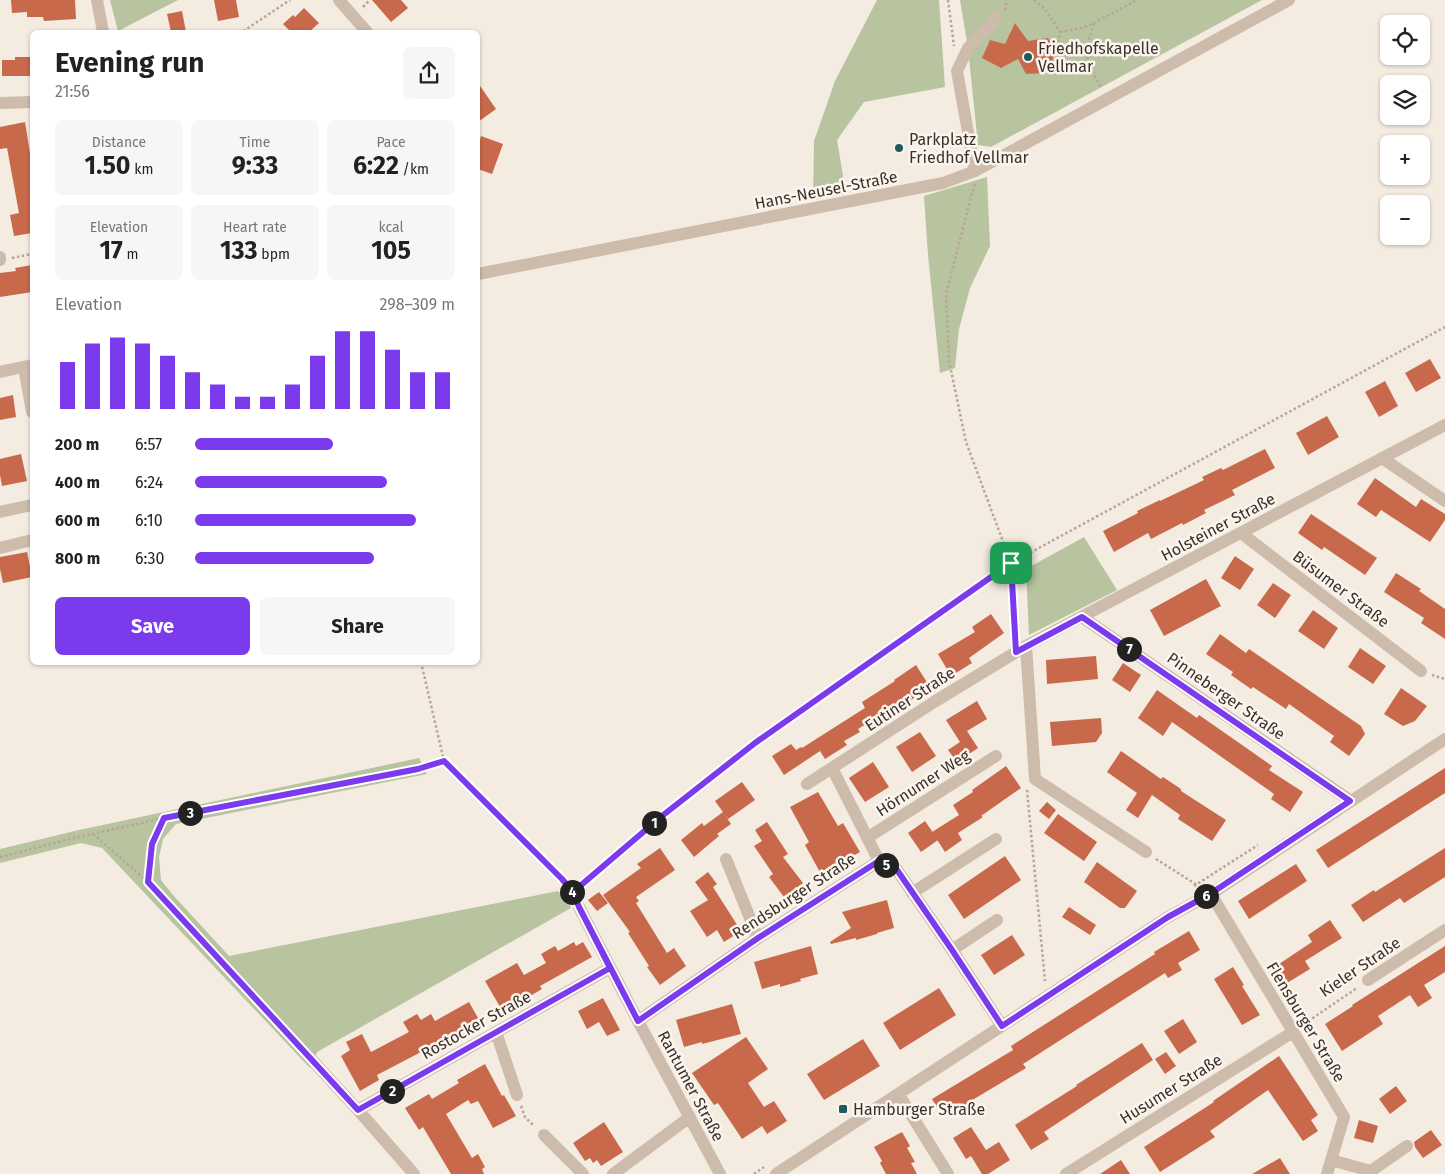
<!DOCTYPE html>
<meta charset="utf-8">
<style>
body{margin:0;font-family:"Fira Sans",sans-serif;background:#f6f6f6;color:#222;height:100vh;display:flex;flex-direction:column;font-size:19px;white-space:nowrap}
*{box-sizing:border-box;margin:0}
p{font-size:16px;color:#767676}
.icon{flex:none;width:28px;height:28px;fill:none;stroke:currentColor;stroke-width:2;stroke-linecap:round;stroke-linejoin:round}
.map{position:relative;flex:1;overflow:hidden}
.side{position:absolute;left:30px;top:30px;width:450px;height:635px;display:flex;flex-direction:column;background:#fff;border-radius:8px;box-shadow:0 1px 4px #0004}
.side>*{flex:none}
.tools{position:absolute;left:1380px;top:15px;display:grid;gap:10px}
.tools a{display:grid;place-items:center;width:50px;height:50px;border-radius:8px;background:#fff;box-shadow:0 1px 4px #0004;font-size:25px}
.pin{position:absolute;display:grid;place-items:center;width:42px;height:42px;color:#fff;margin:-21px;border-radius:10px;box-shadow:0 2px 8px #0006}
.km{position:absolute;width:25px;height:25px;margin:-12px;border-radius:50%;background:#222;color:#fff;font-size:14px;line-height:25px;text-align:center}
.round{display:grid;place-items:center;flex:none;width:52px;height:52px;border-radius:8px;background:#f6f6f6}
.head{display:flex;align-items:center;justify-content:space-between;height:85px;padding:0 25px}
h1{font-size:28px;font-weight:700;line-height:38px}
.metrics{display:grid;grid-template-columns:repeat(3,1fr);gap:8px;height:85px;padding:5px 25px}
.metrics div{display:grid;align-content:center;border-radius:8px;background:#f6f6f6;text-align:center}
.metrics b{font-size:25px;font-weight:700}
.metrics small{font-size:14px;font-weight:400}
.metrics p{font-size:14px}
.chart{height:140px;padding:10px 25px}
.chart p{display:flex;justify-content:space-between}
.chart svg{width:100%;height:90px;margin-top:5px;stroke:#7c3aed;stroke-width:6}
.action{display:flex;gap:10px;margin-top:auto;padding:10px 25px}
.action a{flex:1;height:58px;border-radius:8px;background:#7c3aed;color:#fff;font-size:20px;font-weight:700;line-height:58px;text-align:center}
.action a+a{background:#f6f6f6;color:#222}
ul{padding:0 25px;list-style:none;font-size:16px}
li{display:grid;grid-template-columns:80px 60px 1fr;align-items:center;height:38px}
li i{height:12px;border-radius:6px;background:#7c3aed}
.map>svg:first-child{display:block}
.green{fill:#b8c4a0}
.building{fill:#c8694b}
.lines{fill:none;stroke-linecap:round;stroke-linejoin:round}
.path{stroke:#b9a596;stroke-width:2.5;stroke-dasharray:2.5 2.5;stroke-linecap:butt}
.minor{stroke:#cdbbac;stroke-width:12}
.route-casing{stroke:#fff;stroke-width:10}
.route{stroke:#7c3aed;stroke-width:6}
.poi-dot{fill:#1f5a5e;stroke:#fbf5ee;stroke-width:2}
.labels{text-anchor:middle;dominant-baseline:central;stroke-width:5;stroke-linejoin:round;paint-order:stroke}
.poi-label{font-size:16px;fill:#3b302b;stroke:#fbf5ee;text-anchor:start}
.street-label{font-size:16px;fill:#3b302b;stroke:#fbf5ee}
</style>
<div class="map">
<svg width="1445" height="1174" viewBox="0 0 1445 1174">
<rect width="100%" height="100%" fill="#f4ebe1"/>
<path class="green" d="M110,0H178L118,31Z
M877,0H939L945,87L864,102L837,140L846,194L813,200L814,141L835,81Z
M960,0H1262L991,147L978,145L968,48Z
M987,177L990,246L970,288L959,329L955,368L940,373L928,255L924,196Z
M1084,537L1117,590L1029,635L1026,569Z
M419,758L427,774L176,824L163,839L159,857L161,880L173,895L229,956L558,891L568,901L571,908L317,1052L310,1068L102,848L81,843L0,863V849L79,830Z"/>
<path class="building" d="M11,0H75L76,19L44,21L43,17H27V12L12,13Z
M214,0H236L239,17L218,21Z
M372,0H401L408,8L391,22Z
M304,8L319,23L309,32H291L283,24L293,15L295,17Z
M182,11L186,32H171L167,14Z
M1015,23L1028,41L1048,38L1055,50L1052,62L1044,73L1026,74L1018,59L1001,68L982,58L990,40L1005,44Z
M15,57H32V76H2V60H15Z
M478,83L496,109L478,122Z
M25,122L32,166V233L14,236L10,215L19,213L7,148L0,149V127Z
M481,136L503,144L492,174L478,169V147Z
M32,265V292L0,297V273L16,271L15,268Z
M1430,359L1441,378L1416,392L1405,373Z
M1385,381L1398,406L1379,417L1365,392Z
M13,395L16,417L0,420V398Z
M1327,416L1339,437L1308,455L1296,433Z
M1265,449L1275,468L1232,490L1235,495L1204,510L1206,513L1183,525L1182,523L1151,539L1148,533L1114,552L1103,531L1138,513L1137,511L1160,500V501L1204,480L1202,477L1221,468L1223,470Z
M21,454L27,481L2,486L0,475V459Z
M1375,478L1416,507L1421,499L1445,514V520L1430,542L1381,510L1376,517L1357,504Z
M1311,514L1377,558L1365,575L1324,547L1322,550L1298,533Z
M27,552L32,577L3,583L0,569V557Z
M1235,556L1254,569L1240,590L1221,578Z
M1396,573L1421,589L1419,591L1445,609V639L1421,623L1424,618L1384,592Z
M1206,579L1221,606L1164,636L1150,610Z
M1273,583L1291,595L1275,618L1257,605Z
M1313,610L1338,628L1324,649L1298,631Z
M991,614L1004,633L969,658L972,663L951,676L938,654L975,632L972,627Z
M1220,634L1246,653L1249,649L1361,726L1365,734L1349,756L1330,742L1334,736L1289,704L1286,709L1253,687L1251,689L1231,675L1233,672L1206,654Z
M1360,648L1386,666L1373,684L1348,667Z
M1096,656L1098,679L1047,684L1046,660Z
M1123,663L1141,675L1130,692L1112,680Z
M916,665L930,687L908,702L906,699L858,729L860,732L844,741L847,745L825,759L820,751L784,775L772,756L791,744L796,750L801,747L802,748L865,708L862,702L895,681L894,680Z
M1401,688L1427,706L1415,721L1403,726L1384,714Z
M1157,690L1197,718L1199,715L1245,747L1272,766L1269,770L1303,792L1290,812L1271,799L1274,794L1172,722L1163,736L1138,718Z
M977,701L987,719L967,731L978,748L957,762L948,750L960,742L946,720Z
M1101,718L1102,733L1096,742L1052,746L1050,722Z
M920,732L936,756L912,772L896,747Z
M1121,751L1161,779L1163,777L1181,789V791L1226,820L1212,841L1178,819L1180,815L1152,795L1138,818L1126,810L1137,793L1107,772Z
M873,762L889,787L865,802L849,778Z
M1006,766L1021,788L981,816L983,817L958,833L962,840L945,852L932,832L959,815L953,805L973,792L972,790Z
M1445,768V793L1328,868L1316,850Z
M742,782L755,800L728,819L715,801Z
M818,792L838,826L843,823L860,852L821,874L805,845L809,842L790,807Z
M1047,802L1056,810L1049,819L1039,811Z
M723,812L731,824L717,834L719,836L694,857L681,840L702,823L704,826Z
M1058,814L1097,842L1084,861L1044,833Z
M925,821L938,840L921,852L908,833Z
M767,822L788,854L783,857L803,883L784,897L769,877L773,874L754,846L762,841L755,830Z
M660,848L675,870L636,897L639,901L636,903L667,953L674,948L686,966L660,985L647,967L649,966L628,933L630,932L603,895L641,868L637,864Z
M1445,848V877L1404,903L1400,898L1363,922L1351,905L1374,890L1375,892Z
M1005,856L1021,880L964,919L948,895Z
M1097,862L1137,891L1125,908H1120L1084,882Z
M1296,864L1307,881L1249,919L1238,901Z
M708,872L717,884L713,887L741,931L724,942L717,930L707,937L690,911L708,900L695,882Z
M599,892L608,903L597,911L588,900Z
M887,900L894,928L877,933V934L856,940V938L831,944L830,942L851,928L842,912Z
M1069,907L1096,925L1090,935L1062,917Z
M1330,920L1342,938L1305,961L1310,969L1287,983L1276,966L1312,942L1308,935Z
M1189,931L1200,950L1178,963L1182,970L1168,978L1165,973L1023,1064L1026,1068L969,1102L974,1110L963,1117L957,1107L942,1116L932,1099L1013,1050L1011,1046L1155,954L1154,952Z
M1012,935L1025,955L994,975L981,955Z
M574,942L576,946L583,942L592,957L540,986L542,989L503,1012L485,981L517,963L524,975L546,963L541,954L555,946L558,951Z
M811,946L818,974L800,979L801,981L780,987V984L762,989L754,962Z
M1445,946V972L1424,985L1432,998L1418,1007L1410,995L1378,1016L1383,1024L1342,1051L1325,1024L1353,1006L1352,1005Z
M1233,967L1244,985L1242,986L1260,1015L1242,1025L1214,979Z
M939,988L956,1015L900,1050L883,1023Z
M603,998L620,1030L607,1036L599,1022L587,1029L578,1011Z
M469,1002L482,1025L460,1038L459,1036L426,1055L423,1051L377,1075L379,1080L360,1091L341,1056L350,1050L346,1042L362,1034L371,1052L409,1032L403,1022L417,1014L421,1020L431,1014L435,1021Z
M732,1004L741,1034L702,1044V1042L684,1047L676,1020Z
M1183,1019L1197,1042L1179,1054L1164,1031Z
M746,1037L768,1069L748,1083L764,1107L774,1101L787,1121L767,1134L762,1126L742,1139L718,1103L714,1105L692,1073Z
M863,1039L880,1066L824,1100L807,1074Z
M1142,1043L1153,1060L1044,1132L1049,1139L1031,1150L1015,1125L1077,1086L1076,1085Z
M1166,1052L1176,1066L1165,1074L1155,1059Z
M1279,1056L1318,1115L1311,1120L1318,1131L1303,1141L1268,1090L1210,1131L1215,1137L1160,1172L1144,1147L1214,1102L1213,1101Z
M485,1064L502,1096L504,1095L516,1116L493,1128L478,1101L471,1104L468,1100L446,1114L472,1158L478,1154L485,1167L482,1169L484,1174H451L423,1127L419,1130L405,1108L429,1094L432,1099L459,1083L457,1080Z
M1396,1086L1407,1101L1390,1114L1379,1099Z
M1359,1120L1378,1126L1373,1143L1354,1138Z
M604,1122L623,1152L601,1166L597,1160L593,1163L590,1158L585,1161L573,1143Z
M971,1127L986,1150L999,1142L1010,1160L988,1174H982L971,1156L966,1159L953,1138Z
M1431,1130L1442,1145L1423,1158L1415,1147L1414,1142Z
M902,1132L910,1146L907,1148L915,1162L911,1163L917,1174H886L880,1163L882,1161L874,1147Z
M1280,1158L1290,1174H1252Z
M1121,1160L1130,1174H1100Z"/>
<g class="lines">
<path class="path" d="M948,0L954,46
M1034,0L1044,8L1060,32L1055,58L1049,74
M363,7L370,0
M1005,10L1007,0
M1094,23C1084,53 1084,60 1101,87
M245,32V30L290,0
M1060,32L1082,28L1094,23L1137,0
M975,184L972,193L946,294L949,361L966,442L1011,563L1016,637
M12,258L32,254
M421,662L444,761L562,879L572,892
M1432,675L1445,679
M1027,790L1045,981
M93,834L148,882L303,1050
M0,857L74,838L164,818L418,769L444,761
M1156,859L1197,885
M148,882L152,844L164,818
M1194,886L1258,845
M573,892L662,816L755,743L1004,567L1445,327
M1304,1024L1357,988
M521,1106L525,1117L534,1126
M754,1174L764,1167"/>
<path class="minor" d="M97,0L103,32
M339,0L367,32
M0,103L32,102
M975,171L957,71L968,48L996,18
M0,257V260
M478,274L943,183L975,171L1289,0
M24,367L32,412
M0,372L32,365
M1382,458L1445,501
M0,512L32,505
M1241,533L1421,671
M0,548L32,540
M1082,617L1351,801
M1026,646L1035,779L1146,852
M832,768L879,861
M807,784L934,702L1026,646L1445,425
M867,838L996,756
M726,859L758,938
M912,893L996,839
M1211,894L1344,1117L1327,1174
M579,907L638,1021L720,1174
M952,950L997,920
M1368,980L1445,930
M638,1021L758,938L879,861L897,870L952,950L1002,1026
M496,1032L517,1095
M311,1059L358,1110L414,1174
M899,1095L948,1174
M358,1110L610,968
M544,1135L583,1174
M1331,1160L1371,1171L1407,1146
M613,1174L690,1117
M776,1174L1168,917L1211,894L1445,739
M1066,1174L1293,1032"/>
</g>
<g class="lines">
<defs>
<path id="route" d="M1011,563L755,743L662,816L573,892L579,907L610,968L358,1110L148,882L152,844L164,818L418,769L444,761L562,879L573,892L579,907L638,1021L758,938L879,861L897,870L952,950L1002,1026L1168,917L1210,894L1350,801L1082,617L1016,652L1011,563"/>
</defs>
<use href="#route" class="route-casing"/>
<use href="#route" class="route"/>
</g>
<g class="poi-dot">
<circle cx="1028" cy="57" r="5"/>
<circle cx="899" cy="148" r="5"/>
<rect x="838" y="1104" width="10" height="10" rx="2.5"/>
</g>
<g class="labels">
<g class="poi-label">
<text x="1038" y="48">Friedhofskapelle<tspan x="1038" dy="18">Vellmar</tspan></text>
<text x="909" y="139">Parkplatz<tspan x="909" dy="18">Friedhof Vellmar</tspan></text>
<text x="853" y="1109">Hamburger Straße</text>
</g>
<g class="street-label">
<text transform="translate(826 190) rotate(-11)">Hans-Neusel-Straße</text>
<text transform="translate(1218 527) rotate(-28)">Holsteiner Straße</text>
<text transform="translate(1341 589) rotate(37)">Büsumer Straße</text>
<text transform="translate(1226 696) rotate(35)">Pinneberger Straße</text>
<text transform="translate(910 699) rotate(-33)">Eutiner Straße</text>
<text transform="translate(923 783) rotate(-33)">Hörnumer Weg</text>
<text transform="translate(794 896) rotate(-33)">Rendsburger Straße</text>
<text transform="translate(1360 967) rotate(-34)">Kieler Straße</text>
<text transform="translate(1306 1022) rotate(59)">Flensburger Straße</text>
<text transform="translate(476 1025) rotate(-29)">Rostocker Straße</text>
<text transform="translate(691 1086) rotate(62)">Rantumer Straße</text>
<text transform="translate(1171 1089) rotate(-32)">Husumer Straße</text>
</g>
</g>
</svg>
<div class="tools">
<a><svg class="icon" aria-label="locate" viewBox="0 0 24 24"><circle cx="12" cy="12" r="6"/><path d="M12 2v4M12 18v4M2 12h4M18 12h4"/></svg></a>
<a><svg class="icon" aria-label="layers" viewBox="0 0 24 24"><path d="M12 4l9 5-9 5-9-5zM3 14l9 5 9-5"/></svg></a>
<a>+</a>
<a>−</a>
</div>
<div class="pin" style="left:1011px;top:563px;background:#1e9e55"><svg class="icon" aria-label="arrive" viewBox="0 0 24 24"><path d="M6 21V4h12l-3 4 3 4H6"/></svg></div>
<b class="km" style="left:654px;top:823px">1</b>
<b class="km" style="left:392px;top:1091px">2</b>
<b class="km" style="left:190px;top:813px">3</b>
<b class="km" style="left:572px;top:892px">4</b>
<b class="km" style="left:886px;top:865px">5</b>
<b class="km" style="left:1206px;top:896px">6</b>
<b class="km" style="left:1129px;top:649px">7</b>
<section class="side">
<div class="head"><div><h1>Evening run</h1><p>21:56</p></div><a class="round"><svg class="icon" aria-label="share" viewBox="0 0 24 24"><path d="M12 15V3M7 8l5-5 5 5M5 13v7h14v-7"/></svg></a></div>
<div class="metrics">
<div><p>Distance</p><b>1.50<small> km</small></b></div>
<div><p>Time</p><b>9:33</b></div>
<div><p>Pace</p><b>6:22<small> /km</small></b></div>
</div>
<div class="metrics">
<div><p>Elevation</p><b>17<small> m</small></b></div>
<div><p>Heart rate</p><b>133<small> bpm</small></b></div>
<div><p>kcal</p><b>105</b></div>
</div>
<div class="chart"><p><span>Elevation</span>298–309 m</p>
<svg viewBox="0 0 160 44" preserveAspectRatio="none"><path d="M5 44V21M15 44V12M25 44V9M35 44V12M45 44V18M55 44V26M65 44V32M75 44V38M85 44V38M95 44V32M105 44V18M115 44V6M125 44V6M135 44V15M145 44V26M155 44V26"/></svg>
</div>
<ul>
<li><b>200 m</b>6:57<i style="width:53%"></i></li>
<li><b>400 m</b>6:24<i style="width:74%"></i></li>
<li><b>600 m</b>6:10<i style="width:85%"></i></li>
<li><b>800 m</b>6:30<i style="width:69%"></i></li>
</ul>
<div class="action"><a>Save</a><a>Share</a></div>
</section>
</div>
